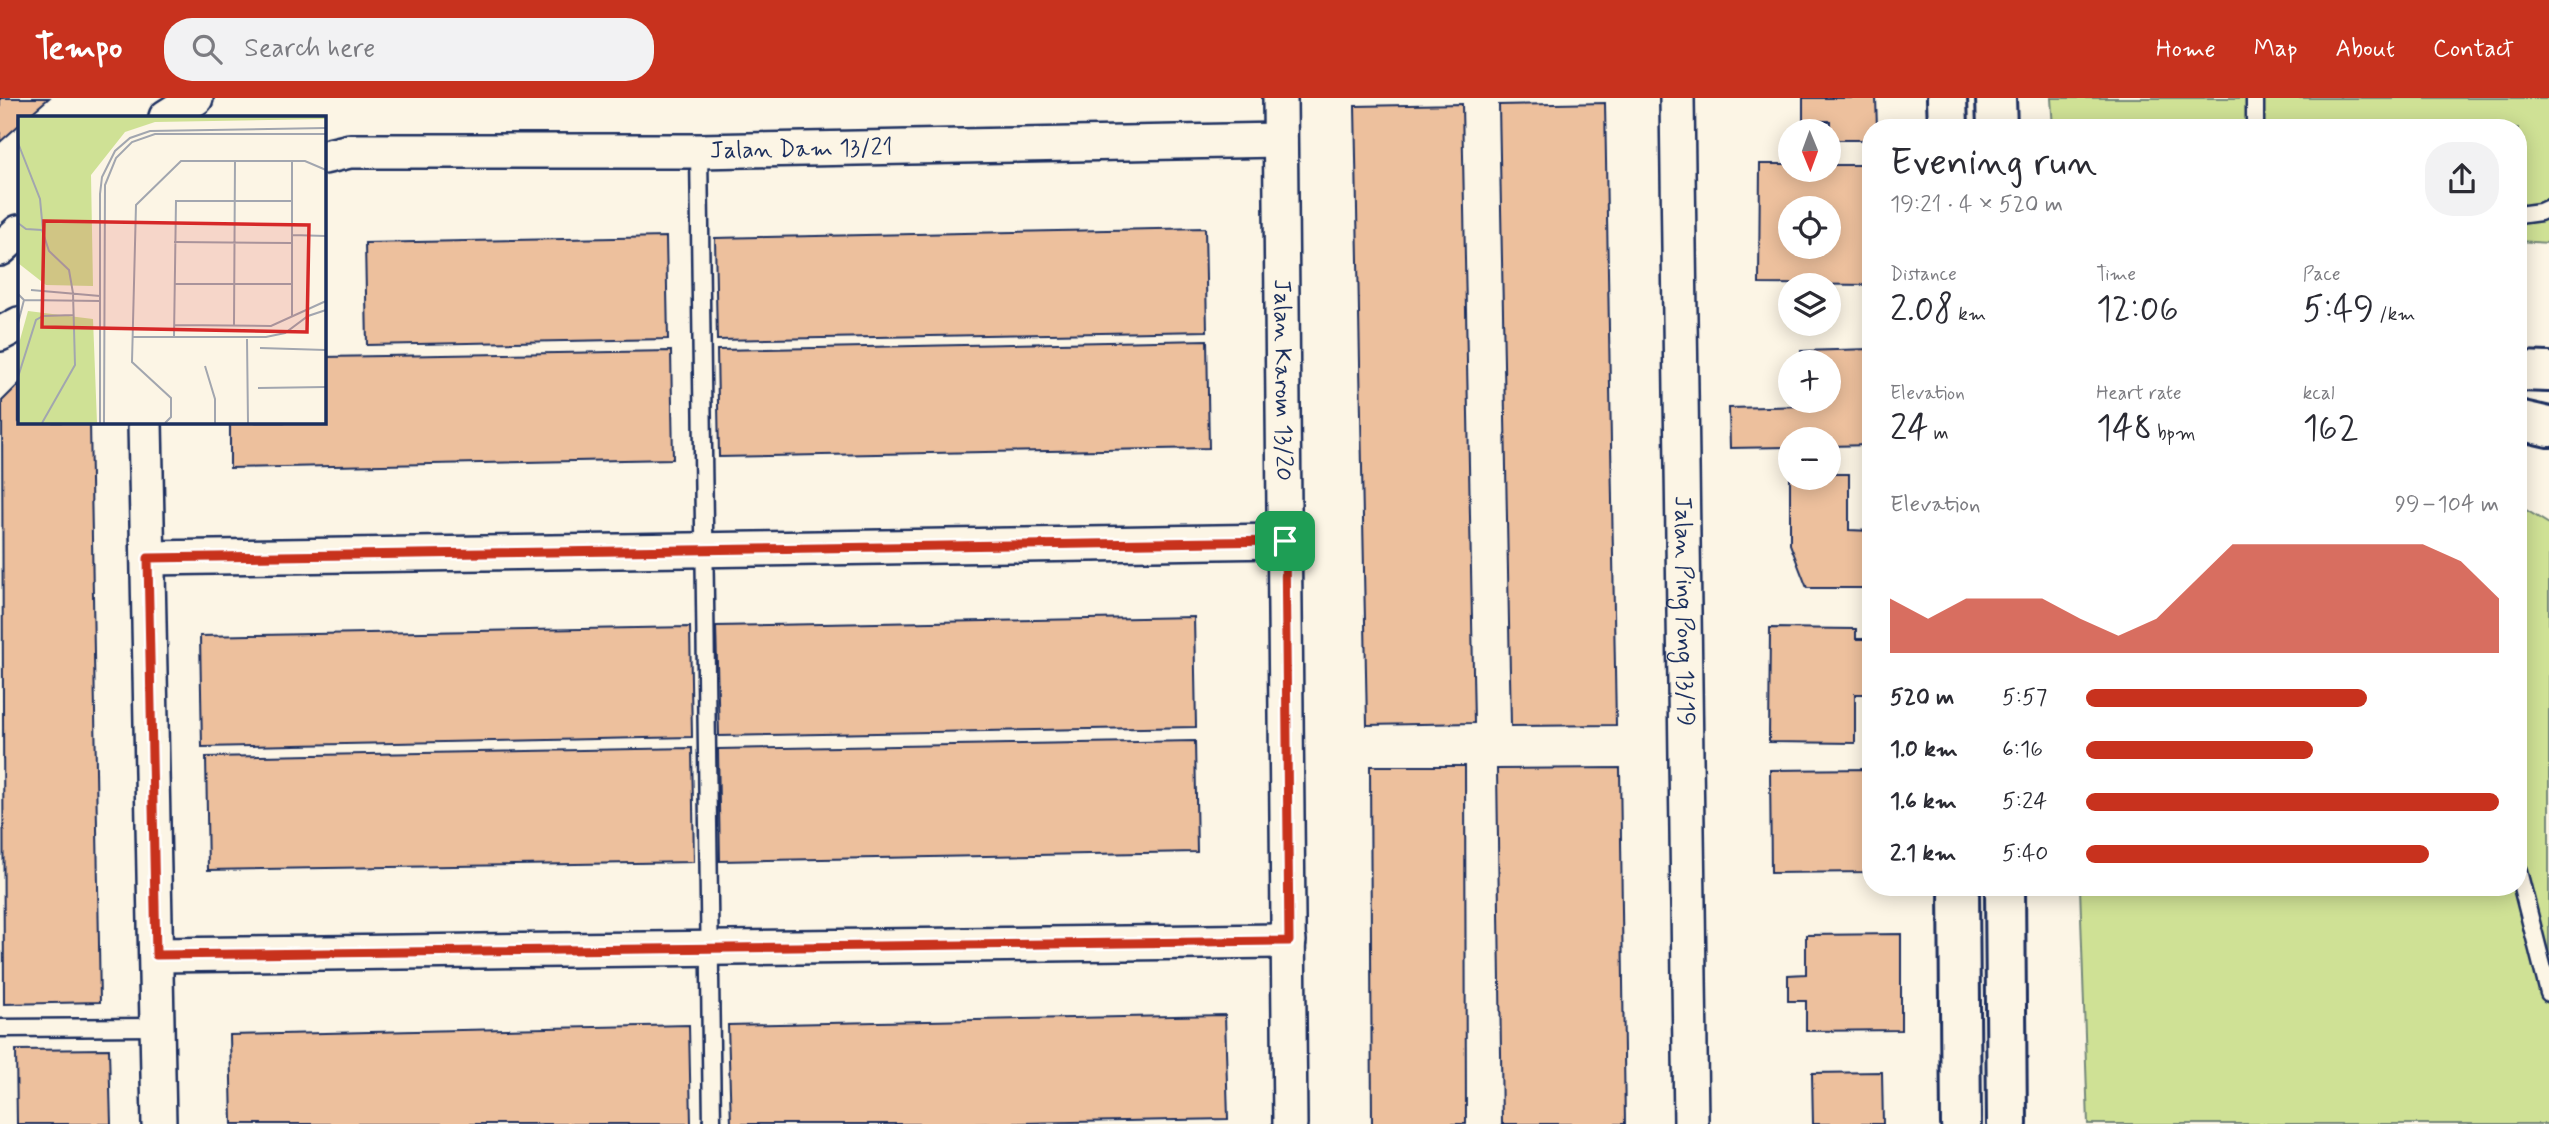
<!DOCTYPE html>
<meta charset="utf-8">
<style>
body{margin:0;font-family:Mynerve,sans-serif;background:#f2f2f3;color:#2b2b33;height:100vh;display:flex;flex-direction:column;font-size:26px;white-space:nowrap}
*{box-sizing:border-box;margin:0}
p{font-size:23px;color:#7c7c81}
.icon{flex:none;width:38px;height:38px;fill:none;stroke:currentColor;stroke-width:2;stroke-linecap:round;stroke-linejoin:round}
.map{position:relative;flex:1;overflow:hidden}
.details{position:absolute;left:1862px;top:21px;width:665px;height:777px;display:flex;flex-direction:column;background:#fff;border-radius:28px;box-shadow:0 4px 18px #0003}
.details>*{flex:none}
.needle{width:46px;rotate:179deg}
.buttons{position:absolute;left:1778px;top:21px;display:grid;gap:14px}
.buttons a{display:grid;place-items:center;width:63px;height:63px;border-radius:50%;background:#fff;box-shadow:0 4px 18px #0003;font-size:35px}
.pin{position:absolute;display:grid;place-items:center;width:60px;height:60px;color:#fff;margin:-30px;border-radius:14px;box-shadow:0 4px 10px #0006}
.round{display:grid;place-items:center;flex:none;width:74px;height:74px;border-radius:28px;background:#f2f2f3}
.summary{display:flex;align-items:center;justify-content:space-between;height:119px;padding:0 28px}
h1{font-size:38px;font-weight:600;line-height:52px}
.stats{display:grid;grid-template-columns:repeat(3,1fr);gap:10px;height:119px;padding:7px 28px}
.stats div{display:grid;align-content:center}
.stats b{font-size:35px;font-weight:600}
.stats small{font-size:19px;font-weight:400}
.stats p{font-size:19px}
.chart{height:196px;padding:14px 28px}
.chart p{display:flex;justify-content:space-between}
.chart svg{width:100%;height:126px;margin-top:7px;fill:#c8321e;opacity:.7}
ul{padding:0 28px;list-style:none;font-size:23px}
li{display:grid;grid-template-columns:112px 84px 1fr;align-items:center;height:52px}
li i{height:18px;border-radius:9px;background:#c8321e}
header{display:flex;align-items:center;gap:42px;box-sizing:border-box;height:98px;padding:0 35px;background:#c8321e;color:#fff}
header strong{font-size:33px}
nav{display:flex;gap:38px;margin-inline-start:auto;font-size:24px}
.search{width:490px;height:63px;background:#f2f2f3;display:flex;align-items:center;gap:18px;box-sizing:border-box;padding:0 24px;border-radius:28px;color:#7c7c81;font-size:26px}
.map>svg:first-child{display:block}
.green{fill:#cfe195;stroke:#75887a;stroke-width:2}
.building{fill:#edc09d;stroke:#1b2f5e;stroke-width:2;fill-rule:evenodd}
.lines{fill:none;stroke-linecap:round;stroke-linejoin:round}
.lane-casing{stroke:#1b2f5e;stroke-width:21}
.street-casing{stroke:#1b2f5e;stroke-width:38}
.secondary-casing{stroke:#1b2f5e;stroke-width:44}
.lane{stroke:#fcf5e5;stroke-width:16}
.street{stroke:#fcf5e5;stroke-width:33}
.secondary{stroke:#fcf5e5;stroke-width:38}
.route-casing{stroke:#fff;stroke-width:14}
.route{stroke:#c8321e;stroke-width:9}
.labels{text-anchor:middle;dominant-baseline:central;stroke-width:7;stroke-linejoin:round;paint-order:stroke}
.street-label{font-size:24px;fill:#1b2f5e;stroke:#fcf5e5}
.inset-road{fill:none;stroke:#a2a6af;stroke-width:2}
.view{fill:#d62828;fill-opacity:0.15;stroke:#d62828;stroke-width:3.5}
.inset-edge{fill:none;stroke:#1b2f5e;stroke-width:3.5}
</style>
<header>
<strong>Tempo</strong>
<div class="search"><svg class="icon" aria-label="search" viewBox="0 0 24 24"><circle cx="10" cy="10" r="6"/><path d="M15 15l6 6"/></svg>Search here</div>
<nav><a>Home</a><a>Map</a><a>About</a><a>Contact</a></nav>
</header>
<div class="map">
<svg width="2549" height="1026" viewBox="0 0 2549 1026">
<rect width="100%" height="100%" fill="#fcf5e5"/>
<filter id="ink" filterUnits="userSpaceOnUse"><feTurbulence type="fractalNoise" baseFrequency=".0143" numOctaves="2"/><feDisplacementMap in="SourceGraphic" scale="14" xChannelSelector="R" yChannelSelector="G"/><feConvolveMatrix kernelMatrix="1 2 1 2 8 2 1 2 1" color-interpolation-filters="sRGB"/></filter>
<g filter="url(#ink)">
<path class="green" d="M2051,0H2549V145L2518,143V30H2053Z
M2518,407L2549,426V1026H2088L2080,789H2518Z"/>
<path class="building" d="M0,0H49L27,19H19V27L0,44Z
M1803,0H1876L1877,30H1871V42H1830V23H1803Z
M1605,5L1616,627L1511,628L1499,7Z
M1462,6L1474,625L1367,627L1355,8Z
M1760,66H1790V72H1829V67H1871V187L1759,186ZM1790,110H1829V149H1790Z
M1205,130L1207,233L717,242L715,140Z
M666,139L668,241L367,247L365,145Z
M1207,242L1209,350L719,359L717,252Z
M1871,251V347L1829,348V341H1790V349L1730,350L1729,310L1802,308V303H1829V264H1801V253Z
M671,253L673,361L230,370V324H324V259Z
M19,286V324H90L100,904L4,906L2,303Z
M1790,376V380H1829V376H1849V432L1871,433V490H1807L1790,446Z
M1194,519L1196,629L719,638L716,528Z
M690,529L692,639L202,649L200,538Z
M1770,530L1856,531V541H1871V596H1855V645L1769,644Z
M1195,643L1197,754L720,763L718,651Z
M692,650L694,764L208,772L206,659Z
M1370,668H1465L1466,1026H1372Z
M1620,670L1625,1026H1502L1497,671Z
M1871,671V774L1771,775L1770,672Z
M1901,836V932L1806,933V903H1788V877L1806,876V837Z
M1225,917L1228,1021L970,1026H731L728,927Z
M689,927L691,1026H232L230,937Z
M109,951L111,1026H17L16,952Z
M1882,974L1883,1026H1813L1812,975Z"/>
<g class="lines">
<defs>
<path id="lane" d="M2255,30V0
M699,53L712,1026
M2518,117L2540,114L2549,110
M2518,773L2549,895
M0,930L156,929"/>
<g id="street">
<path id="s1" d="M1280,0L1290,1026"/>
<path id="s2" d="M1677,0L1691,1026"/>
<path d="M166,19L196,0"/>
<path id="s3" d="M324,59L350,53H699L1280,42"/>
<path d="M0,151L19,134"/>
<path d="M0,236L19,226"/>
<path d="M145,324L159,1026"/>
<path d="M148,460L1285,443"/>
<path d="M156,857L1289,843"/>
</g>
<path id="secondary" d="M1947,0L1948,30
M1996,0L1997,30
M2518,273L2549,274
M2518,322L2549,329
M1959,789L1961,1026
M2005,789L2007,1026"/>
</defs>
<use href="#lane" class="lane-casing"/>
<use href="#street" class="street-casing"/>
<use href="#secondary" class="secondary-casing"/>
<use href="#lane" class="lane"/>
<use href="#street" class="street"/>
<use href="#secondary" class="secondary"/>
</g>
</g>
<g class="lines" filter="url(#ink)">
<defs>
<path id="route" d="M1285,443L1289,843L156,857L148,460Z"/>
</defs>
<use href="#route" class="route-casing"/>
<use href="#route" class="route"/>
</g>
<g class="labels">
<g class="street-label">
<text stroke="none"><textPath href="#s3" startOffset="478">Jalan Dam 13/21</textPath></text>
<text stroke="none"><textPath href="#s1" startOffset="282">Jalan Karom 13/20</textPath></text>
<text stroke="none"><textPath href="#s2" startOffset="513">Jalan Ping Pong 13/19</textPath></text>
</g>
</g>
<g transform="translate(18 18)">
<rect width="308" height="308" fill="#fcf5e5"/>
<path d="M0,1H308V3L137,6L107,16L73,59L75,170L28,169L0,147ZM10,195L75,203L79,307H0V231Z" fill="#cfe195"/>
<path class="inset-road" d="M0,27L22,83L25,115M274,44V200M0,107L8,113L24,114L31,135L51,154L55,177L57,249L24,307M274,119L308,120M156,126L274,127M156,168H274M13,174L82,180M0,178L6,184L83,185M0,207L6,184M156,209L253,210L308,185M216,209L217,44M115,221H248L267,217L290,200L308,194M156,221L158,85H274M229,223L230,307M242,232L308,234M187,250L197,283V307M0,261L18,204L25,200L55,199M240,272L308,271M82,307V78L84,61L97,35L112,22L132,15L308,12M86,307L87,69L98,42L114,26L137,18H308M147,307L153,301V282L114,246L118,89L163,45H287L308,54"/>
<path class="view" d="M26,105L291,109L289,216L24,211Z"/>
<rect width="308" height="308" class="inset-edge"/>
</g>
</svg>
<div class="buttons">
<a><svg class="needle" viewBox="-14 -14 28 28"><path d="M0-13l5 13h-10z" fill="#e53935"/><path d="M0 13l5-13h-10z" fill="#7c7c81"/></svg></a>
<a><svg class="icon" aria-label="locate" viewBox="0 0 24 24"><circle cx="12" cy="12" r="6"/><path d="M12 2v4M12 18v4M2 12h4M18 12h4"/></svg></a>
<a><svg class="icon" aria-label="layers" viewBox="0 0 24 24"><path d="M12 4l9 5-9 5-9-5zM3 14l9 5 9-5"/></svg></a>
<a>+</a>
<a>−</a>
</div>
<div class="pin" style="left:1285px;top:443px;background:#1e9e55"><svg class="icon" aria-label="arrive" viewBox="0 0 24 24"><path d="M6 21V4h12l-3 4 3 4H6"/></svg></div>
<section class="details">
<div class="summary"><div><h1>Evening run</h1><p>19:21 · 4 × 520 m</p></div><a class="round"><svg class="icon" aria-label="share" viewBox="0 0 24 24"><path d="M12 15V3M7 8l5-5 5 5M5 13v7h14v-7"/></svg></a></div>
<div class="stats">
<div><p>Distance</p><b>2.08<small> km</small></b></div>
<div><p>Time</p><b>12:06</b></div>
<div><p>Pace</p><b>5:49<small> /km</small></b></div>
</div>
<div class="stats">
<div><p>Elevation</p><b>24<small> m</small></b></div>
<div><p>Heart rate</p><b>148<small> bpm</small></b></div>
<div><p>kcal</p><b>162</b></div>
</div>
<div class="chart"><p><span>Elevation</span>99–104 m</p>
<svg viewBox="0 0 160 44" preserveAspectRatio="none"><path d="M0 44V25L10 32L20 25L30 25L40 25L50 32L60 38L70 32L80 19L90 6L100 6L110 6L120 6L130 6L140 6L150 12L160 25V44z"/></svg>
</div>
<ul>
<li><b>520 m</b>5:57<i style="width:68%"></i></li>
<li><b>1.0 km</b>6:16<i style="width:55%"></i></li>
<li><b>1.6 km</b>5:24<i style="width:100%"></i></li>
<li><b>2.1 km</b>5:40<i style="width:83%"></i></li>
</ul>
</section>
</div>
